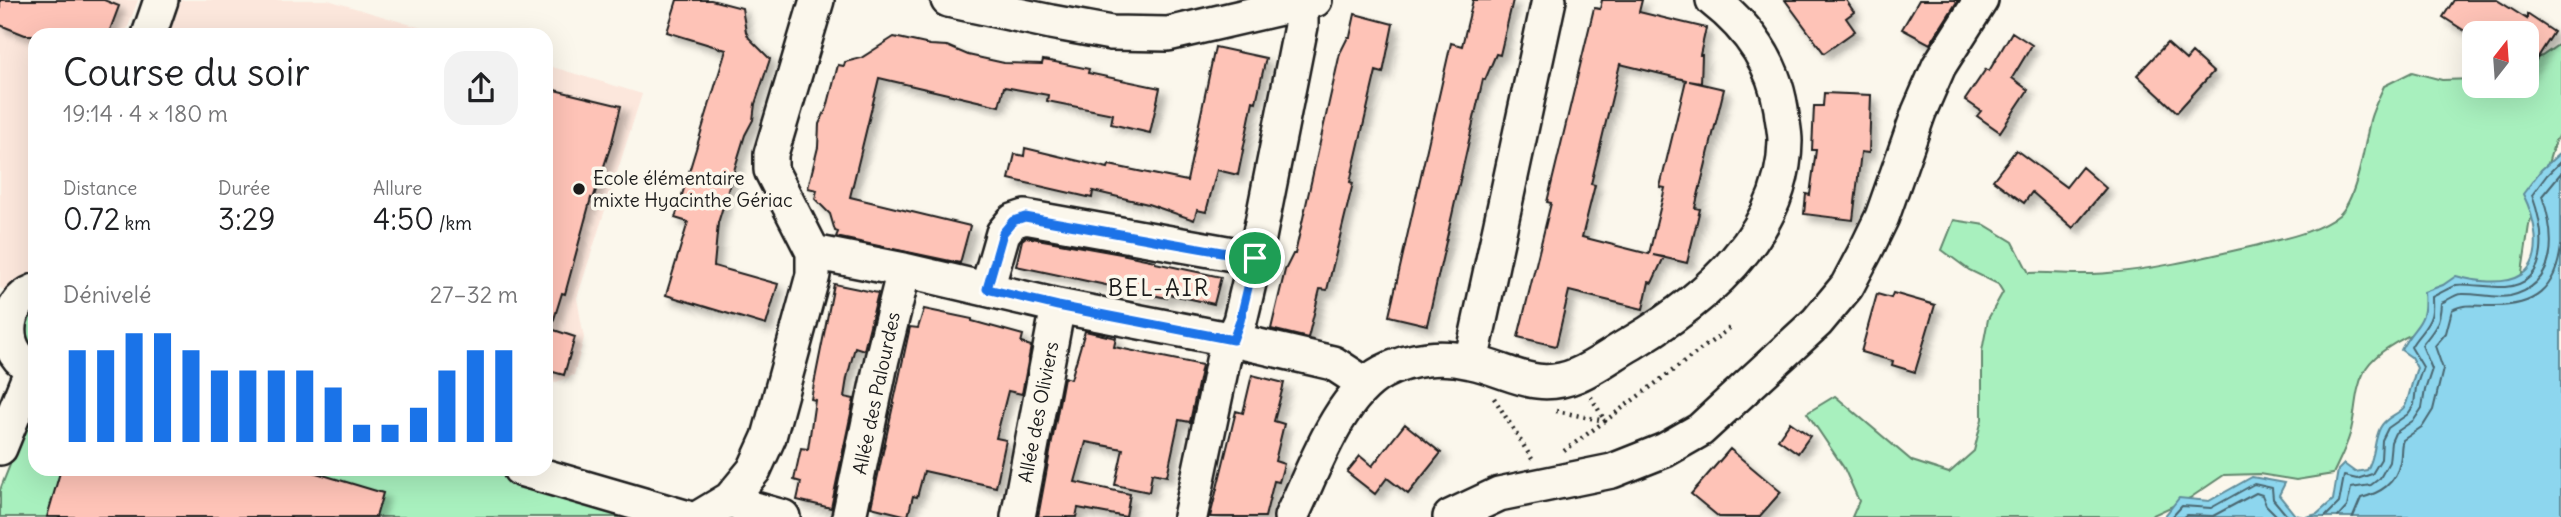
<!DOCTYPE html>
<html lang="fr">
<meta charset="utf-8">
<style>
body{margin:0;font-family:Delius,sans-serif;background:#f2f2f2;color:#202124;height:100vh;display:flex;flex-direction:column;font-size:26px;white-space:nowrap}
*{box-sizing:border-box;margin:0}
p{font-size:23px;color:#757577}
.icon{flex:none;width:38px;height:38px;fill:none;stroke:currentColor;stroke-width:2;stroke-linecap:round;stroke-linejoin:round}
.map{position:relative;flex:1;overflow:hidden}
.details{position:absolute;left:28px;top:28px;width:525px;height:448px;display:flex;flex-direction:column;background:#fff;border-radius:21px;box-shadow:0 7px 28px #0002}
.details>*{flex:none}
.needle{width:46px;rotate:17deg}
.controls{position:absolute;left:2462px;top:21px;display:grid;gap:14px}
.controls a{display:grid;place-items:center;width:77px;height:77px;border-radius:14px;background:#fff;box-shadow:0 7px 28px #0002;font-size:35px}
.pin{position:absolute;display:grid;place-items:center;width:60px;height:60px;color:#fff;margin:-30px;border:4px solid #fff;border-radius:50%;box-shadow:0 2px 7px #0007}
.round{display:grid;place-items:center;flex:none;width:74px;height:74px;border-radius:21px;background:#f2f2f2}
.overview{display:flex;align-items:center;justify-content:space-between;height:119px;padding:0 35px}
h1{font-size:38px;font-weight:600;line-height:52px}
.figures{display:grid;grid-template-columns:repeat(3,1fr);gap:10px;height:119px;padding:7px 35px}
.figures div{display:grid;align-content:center}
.figures b{font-size:30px;font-weight:600}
.figures small{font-size:19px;font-weight:400}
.figures p{font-size:19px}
.chart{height:196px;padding:14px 35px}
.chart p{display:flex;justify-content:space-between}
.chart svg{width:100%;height:126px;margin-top:7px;stroke:#1a73e8;stroke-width:6}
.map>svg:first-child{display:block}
.built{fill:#fce7dc}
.green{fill:#a8f0be;stroke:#62866d;stroke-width:2}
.water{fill:#8dd6ee;stroke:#608c9a;stroke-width:2}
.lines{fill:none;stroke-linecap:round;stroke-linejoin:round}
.shore{stroke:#496670;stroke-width:2}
.building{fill:#fec3b7;stroke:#1c1c1c;stroke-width:2;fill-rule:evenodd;filter:url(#shadow)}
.minor-casing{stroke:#1c1c1c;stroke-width:38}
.path{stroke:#1c1c1c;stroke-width:4.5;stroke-dasharray:2 5;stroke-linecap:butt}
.minor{stroke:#fbf7ec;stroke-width:33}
.route-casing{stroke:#fff;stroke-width:14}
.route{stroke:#1a73e8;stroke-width:9}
.poi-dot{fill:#1c1c1c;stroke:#fbf7ec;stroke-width:2.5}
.labels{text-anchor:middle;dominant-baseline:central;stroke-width:7;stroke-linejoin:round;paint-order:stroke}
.poi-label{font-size:19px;fill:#1c1c1c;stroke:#fbf7ec;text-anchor:start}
.street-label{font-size:19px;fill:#1c1c1c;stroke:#fbf7ec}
.quarter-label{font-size:23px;letter-spacing:2px;fill:#1c1c1c;stroke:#fbf7ec}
</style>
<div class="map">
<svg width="2561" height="517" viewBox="0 0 2561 517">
<defs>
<filter id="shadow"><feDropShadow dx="6" dy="6" stdDeviation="3.5" flood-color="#0004"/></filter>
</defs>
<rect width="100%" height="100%" fill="#fbf7ec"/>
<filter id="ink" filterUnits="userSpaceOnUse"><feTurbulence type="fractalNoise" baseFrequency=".0143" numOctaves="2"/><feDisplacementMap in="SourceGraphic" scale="14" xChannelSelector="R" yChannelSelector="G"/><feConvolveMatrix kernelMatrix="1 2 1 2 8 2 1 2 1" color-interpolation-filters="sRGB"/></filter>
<g filter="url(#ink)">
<path class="built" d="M0,0H138L125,35H35V279L7,291L0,288Z
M181,0H328L445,35H169Z
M546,65L642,94L577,298L584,338L574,375L546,386Z"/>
<path class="green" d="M2561,43V132L2555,141L2529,225L2519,293C2481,308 2381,335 2364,372C2354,392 2356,414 2350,434C2346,448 2339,461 2333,474L2296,480L2259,474L2224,475L2190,498L2149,517H1852L1859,501L1844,468L1807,413L1835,396L1912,461L1949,473L1974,451L1982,419V351L1988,319L2003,292L1998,284L1969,270L1942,250L1954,220L1985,225L2013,242L2029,273C2055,272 2082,276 2108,273C2158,269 2206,257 2254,246C2281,239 2317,233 2339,215C2357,199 2365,143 2370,120C2373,109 2379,97 2384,86L2412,72L2442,80L2474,79V86H2527V62L2542,56Z
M35,304V354L28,350L22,317Z
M35,402V469H483L641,517H0V490Z"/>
<path class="water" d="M2561,152V517H2306L2317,514L2333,500L2338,470L2344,464L2355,472L2367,470C2376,455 2373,443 2380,428C2386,416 2399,415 2405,406C2408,402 2413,376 2417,368L2411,357L2401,350C2415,322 2427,327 2424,292L2443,285L2456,276C2473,281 2504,286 2521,275C2546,259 2534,216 2523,194L2541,170Z
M2252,477L2285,483L2279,495L2295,515L2304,517H2164L2179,498L2209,501Z"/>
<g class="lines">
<path class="shore" d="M2172,517L2182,506L2211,508L2254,484L2272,488L2273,499L2288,517
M2184,517L2187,515L2213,516L2256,493L2262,495L2266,505L2278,517
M2325,517L2339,503L2344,476L2357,479L2372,474L2381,459L2382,440L2388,428L2408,414L2414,405L2416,387L2423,367L2411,347C2417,335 2428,328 2431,316C2433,310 2432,303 2432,297C2437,295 2453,286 2456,285C2462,283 2495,288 2505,287C2554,283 2543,226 2532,195L2547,175L2561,161
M2338,517L2347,507L2351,488L2371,485L2380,478L2389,462L2391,442L2395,433L2414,420L2422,408L2425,390L2432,369L2422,345C2435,329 2440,324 2441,303C2447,301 2455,294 2461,294C2477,293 2494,299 2510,296C2560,284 2555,234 2542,196L2561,173
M2353,517L2361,498C2380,493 2396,484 2400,462C2402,454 2400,447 2403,440L2423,426L2433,410L2443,369L2435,346L2446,333L2452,310C2464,303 2477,306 2490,306C2535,307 2556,290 2561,246"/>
</g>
<path class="building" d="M0,0H104L119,6L108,35H25L0,25Z
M677,0H711L742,8L746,32L749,38L770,59L755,104L753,120L745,135L718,223L714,266L778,284L766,325L666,295L688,222L675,218L726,50L667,32Z
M1473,0H1513L1500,55L1496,54L1485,80L1483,79L1427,325L1389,316L1451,43L1462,46Z
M1602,0H1642L1639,12L1706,28L1700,55H1702L1701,83L1689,81L1724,89L1695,208L1700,209L1687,263L1653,255L1664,257L1652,283L1649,282L1643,309L1569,291L1556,346L1518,337L1551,203L1547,202L1594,8L1600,9ZM1620,64L1686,80L1660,187L1665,188L1649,254L1582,237L1595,185L1591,184Z
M1785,0H1846L1854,12L1846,18L1855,31L1824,53Z
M1919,0H1958L1930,44L1902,29Z
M2454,0H2497L2527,19V14L2554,32L2527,74V33H2468L2443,17Z
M1355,14L1393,24L1383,73L1376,71L1350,182L1353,183L1327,290L1320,289L1308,338L1271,329L1285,270L1293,254H1295L1340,53L1348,37H1350Z
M2012,32L2032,45L2012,78L2028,90L2000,132L1977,116L1981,111L1965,100L1986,69L1989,71Z
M894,37L930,45L947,46L968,55L1004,63L1042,64L1043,60L1055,62L1089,69L1088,73L1160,88L1150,133L1111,124L1113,114L1047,101L1048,95L1004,87L999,106L879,78L850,197L970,226L960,263L836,237L838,232L835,231L830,214L815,199L817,190L808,188L818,147L819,124L827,108L838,65L844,66L845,62L861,58Z
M2167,43L2186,60L2192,53L2213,72L2177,112L2137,75Z
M1215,47L1266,58L1256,102L1253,101L1238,175L1217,170L1206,212L1197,210L1194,220L1148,204L1093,191L1092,198L1009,179L1015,154L1024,156L1025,148L1108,168L1109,165L1187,181Z
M546,88L621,106L612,142L593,199L591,198L565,294L562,293L551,329L548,328L575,337L564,375L546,370Z
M1824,93L1871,95L1869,153L1861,152L1853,220L1804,214L1806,194L1810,195L1816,150H1812L1814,106H1823Z
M2016,150L2066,187L2082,167L2106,188L2073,228L2032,192L2024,203L1993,180Z
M1026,237L1121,254L1155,261V263L1221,277L1214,304L1168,294L1167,298L1016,266L1022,240Z
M834,284L878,293L864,350L855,347L847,378L844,397L854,399L831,508L797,500L801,482L794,480L801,448L808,449L815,400L811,399Z
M1893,293L1935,305L1915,372L1892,365L1893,361L1861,352L1877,294L1891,298Z
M924,309L972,319V321L1023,335L1021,343L1031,346L1022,394L1008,391L996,438L1006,440L996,487L924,471L917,497L913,496L908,516L871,507L910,327L918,328Z
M1085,331L1116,338L1114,347L1202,365L1190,422L1179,420L1167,476L1152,473L1149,492L1115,485L1123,449L1086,442L1075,482L1130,494L1126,517L1078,508L1076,517H1038L1064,377L1071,379Z
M1252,375L1284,383L1274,421L1284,424L1275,461L1284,464L1279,482L1274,481L1265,517H1210L1236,411L1243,413Z
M1790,422L1810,436L1798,453L1778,439Z
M1405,424L1441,453L1408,494L1387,478L1375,494L1347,472L1360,456L1372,466Z
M1730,449L1781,492L1759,517H1719L1691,494Z
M61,469H303L383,493L376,517H47Z"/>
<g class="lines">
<defs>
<path id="minor" d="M948,0L1051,22L1111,33L1168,34L1315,0
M149,35L161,0
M813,252L904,270L1058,306L1233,340L1333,363L1365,384
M987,289L1003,233L1013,221L1025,217L1255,258
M35,291C0,304 0,356 35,369
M1471,362L1549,0
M0,448L32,369
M520,469L685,517
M730,499L754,470L769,437L813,275V252L771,170V154L817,0
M700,517L730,499L744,506L783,517
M849,517L882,359L904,270
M1018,517L1058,306
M1190,517L1224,356L1240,321L1255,258L1301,26V4
M1291,517C1313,472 1338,396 1383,372C1410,358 1442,355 1471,362C1510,370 1535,393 1577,375C1596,367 1614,353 1632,343C1706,299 1784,234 1785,141C1785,131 1782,119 1781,109C1774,64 1749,28 1713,0
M1450,517L1499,494L1612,471L1665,450L1700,430L1817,322L1847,286L1866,250L1882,217L1919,112L1939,66L1981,0"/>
</defs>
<use href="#minor" class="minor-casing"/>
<path class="path" d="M1494,398L1532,459
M1556,411L1605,421L1731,327
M1564,451L1605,421L1591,397"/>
<use href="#minor" class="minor"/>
</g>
</g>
<g class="lines" filter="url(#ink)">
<defs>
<path id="route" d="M1025,217L1255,258L1240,321L1233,340L1058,306L987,289L1003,233L1013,221Z"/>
</defs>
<use href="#route" class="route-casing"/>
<use href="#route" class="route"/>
</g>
<circle class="poi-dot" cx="579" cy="189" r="7"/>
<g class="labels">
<g class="poi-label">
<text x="593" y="178">Ecole élémentaire<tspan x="593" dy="22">mixte Hyacinthe Gériac</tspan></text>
</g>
<g class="street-label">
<text transform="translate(876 393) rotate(-78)">Allée des Palourdes</text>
<text transform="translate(1038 412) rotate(-79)">Allée des Oliviers</text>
</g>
<g class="quarter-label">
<text x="1159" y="287">BEL-AIR</text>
</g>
</g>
</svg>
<div class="controls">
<a><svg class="needle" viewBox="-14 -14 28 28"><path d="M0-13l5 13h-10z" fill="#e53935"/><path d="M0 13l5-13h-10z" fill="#757577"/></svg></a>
</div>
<div class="pin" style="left:1255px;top:258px;background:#1e9e55"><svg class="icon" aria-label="arrive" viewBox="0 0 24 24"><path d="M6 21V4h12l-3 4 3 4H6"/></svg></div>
<section class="details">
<div class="overview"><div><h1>Course du soir</h1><p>19:14 · 4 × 180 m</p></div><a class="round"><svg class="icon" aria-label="share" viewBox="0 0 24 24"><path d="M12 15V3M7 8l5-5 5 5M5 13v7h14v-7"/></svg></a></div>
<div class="figures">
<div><p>Distance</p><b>0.72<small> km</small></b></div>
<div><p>Durée</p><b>3:29</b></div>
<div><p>Allure</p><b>4:50<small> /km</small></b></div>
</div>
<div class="chart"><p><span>Dénivelé</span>27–32 m</p>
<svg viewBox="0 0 160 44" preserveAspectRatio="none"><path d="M5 44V12M15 44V12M25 44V6M35 44V6M45 44V12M55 44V19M65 44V19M75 44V19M85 44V19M95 44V25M105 44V38M115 44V38M125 44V32M135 44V19M145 44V12M155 44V12"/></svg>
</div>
</section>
</div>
